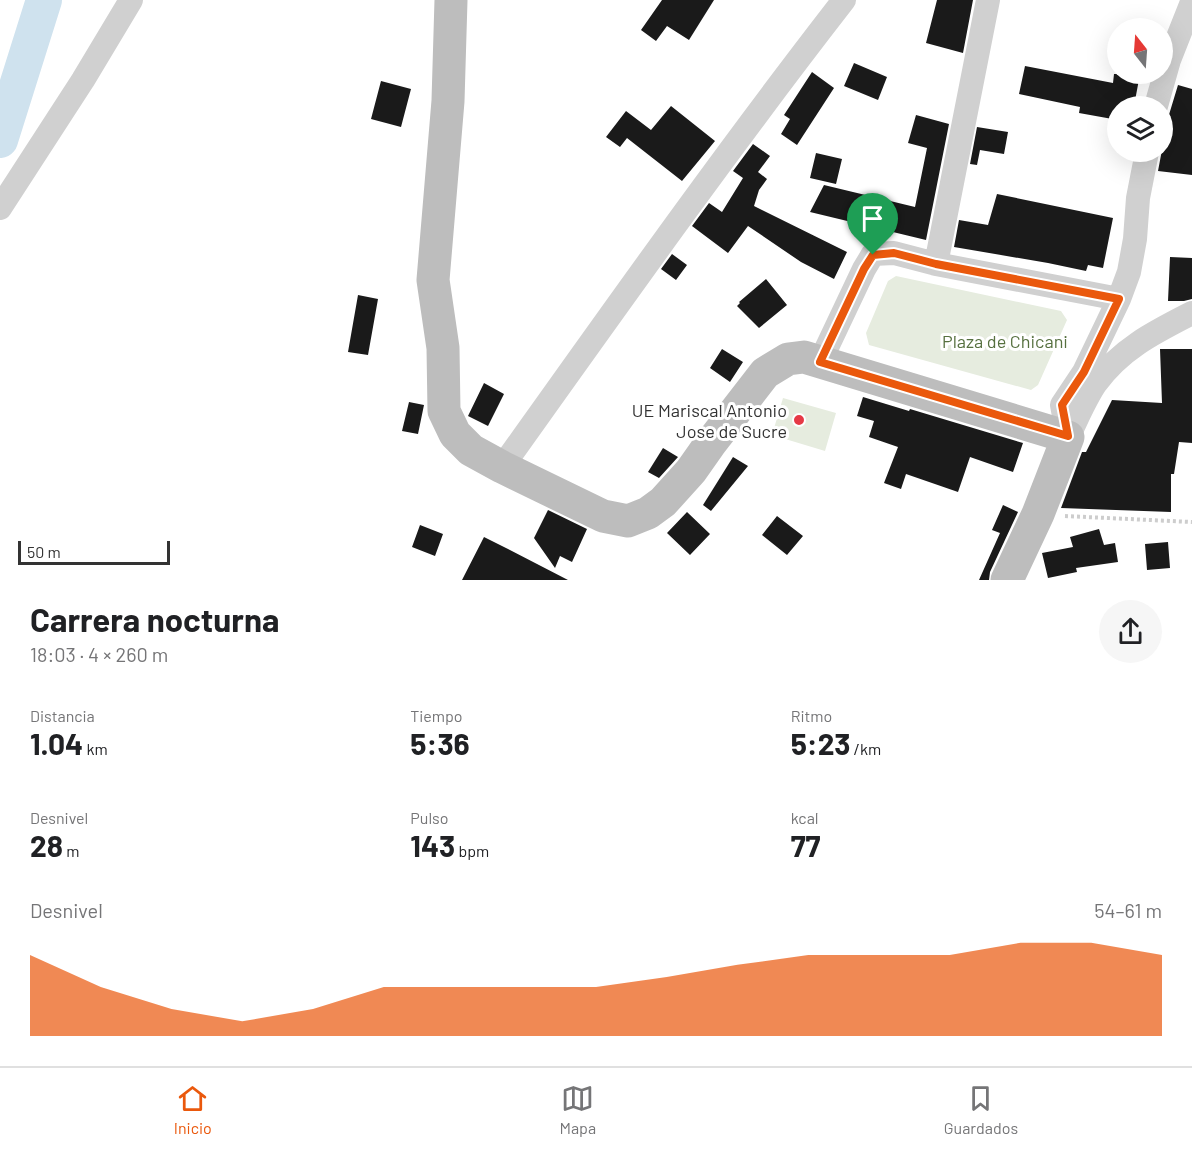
<!DOCTYPE html>
<html lang="es">
<meta charset="utf-8">
<style>
body{margin:0;font-family:Barlow,sans-serif;background:#f6f6f6;color:#202124;height:100vh;display:flex;flex-direction:column;font-size:22px;white-space:nowrap}
*{box-sizing:border-box;margin:0}
p{font-size:20px;color:#757577}
.icon{flex:none;width:33px;height:33px;fill:none;stroke:currentColor;stroke-width:2;stroke-linecap:round;stroke-linejoin:round}
.map{position:relative;height:580px;overflow:hidden}
.drawer{display:flex;flex-direction:column;background:#fff;flex:1}
.drawer>*{flex:none}
.needle{width:39px;rotate:343deg}
.buttons{position:absolute;left:1107px;top:18px;display:grid;gap:12px}
.buttons a{display:grid;place-items:center;width:66px;height:66px;border-radius:50%;background:#fff;box-shadow:0 6px 24px #0002;font-size:30px}
.scale{position:absolute;left:18px;bottom:15px;width:152px;box-sizing:border-box;padding-left:6px;border:3px solid #333;border-top:0;font-size:16px;line-height:21px;white-space:nowrap;color:#333;-webkit-text-stroke:4px #fff;paint-order:stroke}
.pin{position:absolute;display:grid;place-items:center;width:51px;height:51px;color:#fff;margin:-62px -26px;border-radius:50% 50% 50% 0;rotate:-45deg;box-shadow:0 0 6px #0007}
.pin .icon{rotate:45deg}
.round{display:grid;place-items:center;flex:none;width:63px;height:63px;border-radius:32px;background:#f6f6f6}
.overview{display:flex;align-items:center;justify-content:space-between;height:102px;padding:0 30px}
h1{font-size:33px;font-weight:700;line-height:45px}
.figures{display:grid;grid-template-columns:repeat(3,1fr);gap:9px;height:102px;padding:6px 30px}
.figures div{display:grid;align-content:center}
.figures b{font-size:30px;font-weight:700}
.figures small{font-size:16px;font-weight:400}
.figures p{font-size:16px}
.chart{height:168px;padding:12px 30px}
.chart p{display:flex;justify-content:space-between}
.chart svg{width:100%;height:108px;margin-top:6px;fill:#ea580c;opacity:.7}
.tab-bar{display:flex;justify-content:space-around;align-items:center;height:84px;border-top:2px solid #e0e0e0;background:#fff;font-size:16px;color:#757577}
.tab-bar a{display:grid;justify-items:center;gap:3px}
.tab-bar .on{color:#ea580c}
.map>svg:first-child{display:block}
.green{fill:#e6ecdf}
.lines{fill:none;stroke-linecap:round;stroke-linejoin:round}
.river{stroke:#cfe2ee;stroke-width:36}
.building{fill:#1a1a1a}
.path{stroke:#cdcdcd;stroke-width:4;stroke-dasharray:3 3;stroke-linecap:butt}
.street{stroke:#d0d0d0;stroke-width:24}
.secondary{stroke:#bdbdbd;stroke-width:33}
.route-casing{stroke:#fff;stroke-width:12}
.route{stroke:#ea580c;stroke-width:8}
.poi-dot{fill:#e63946;stroke:#fff;stroke-width:2}
.labels{text-anchor:middle;dominant-baseline:central;stroke-width:6;stroke-linejoin:round;paint-order:stroke}
.park-label{font-size:18px;fill:#56703f;stroke:#fff}
.poi-label{font-size:18px;fill:#333;stroke:#fff;text-anchor:end}
</style>
<div class="map">
<svg width="1192" height="580" viewBox="0 0 1192 580">
<rect width="100%" height="100%" fill="#fff"/>
<path class="green" d="M896,276L1061,311L1067,320L1038,385L1031,390L869,345L866,333L888,281Z
M783,398L836,413L825,451L772,435Z"/>
<g class="lines">
<path class="river" d="M0,140L44,0"/>
</g>
<path class="building" d="M662,0H714L689,40L667,26L656,41L641,30Z
M937,0H973L963,53L926,43Z
M854,63L887,77L878,100L844,86Z
M1025,66L1113,83L1114,74H1140L1134,106H1118V120L1079,113L1080,107L1019,94Z
M812,72L834,88L797,145L781,134L790,119L784,115Z
M381,81L411,89L401,127L371,119Z
M1178,85L1192,89V175L1158,171L1168,118Z
M671,106L715,141L682,181L627,138L620,147L606,137L626,111L651,130Z
M916,115L949,124L926,240L810,212L824,185L915,207L927,148L908,143Z
M977,127L1008,132L1004,154L980,150L977,165L970,164Z
M753,144L770,156L758,172L767,179L759,190L754,206L847,252L834,279L801,262L748,226L728,253L692,226L709,203L722,212L743,178L733,171Z
M816,153L842,159L836,184L810,178Z
M997,194L1113,218L1103,268L1088,265L1086,271L1048,263L954,247L959,220L988,225Z
M672,254L687,265L676,280L661,269Z
M1170,257L1192,258V299L1184,301H1168Z
M766,279L787,305L759,328L737,306L740,303L739,302Z
M358,295L378,299L368,355L348,352Z
M722,349L743,362L730,382L710,368Z
M1160,349H1192V443L1179,442L1174,474H1171V512L1061,508L1082,452H1086L1112,400L1162,403Z
M484,383L504,394L488,426L468,416Z
M863,397L909,411L910,409L1023,443L1013,472L970,457L958,492L906,474L901,489L884,483L898,447L869,437L874,421L857,416Z
M409,402L424,405L418,434L402,431Z
M663,448L678,457L659,478L648,472Z
M733,457L748,466L711,511L703,505Z
M1003,505L1018,512L990,572L989,580H979L1000,533L992,530Z
M548,510L587,529L572,562L560,556L555,568L534,538Z
M687,512L710,534L690,555L667,533Z
M777,516L803,536L787,555L762,535Z
M420,525L443,534L435,556L412,547Z
M1099,529L1104,545L1115,543L1118,562L1076,568L1077,572L1048,578L1042,553L1073,547L1070,537Z
M484,537L506,548L568,580H462Z
M1168,542L1170,568L1147,570L1145,544Z"/>
<g class="lines">
<path class="path" d="M1065,516L1192,522"/>
<path class="street" d="M1156,106L1169,60L1192,2
M0,208L83,80L131,0
M936,264L988,0
M820,362L864,269L873,254L894,253L936,264L1119,299
M1068,437L1062,405L1084,372L1119,299L1129,272L1135,239L1138,198L1147,152
M1068,437C1077,419 1085,399 1096,383C1122,348 1155,332 1192,313
M502,467C614,310 725,153 844,0"/>
<path class="secondary" d="M451,0L448,101L433,280L443,348L444,411L455,434L471,450L502,467L603,516L628,521L648,513L663,502L691,471L710,444L765,373L788,359L804,357L1068,437L1038,514L1007,580"/>
</g>
<g class="lines">
<defs>
<path id="route" d="M894,253L936,264L1119,299L1084,372L1062,405L1068,436L820,362L864,269L873,255Z"/>
</defs>
<use href="#route" class="route-casing"/>
<use href="#route" class="route"/>
</g>
<circle class="poi-dot" cx="799" cy="420" r="6"/>
<g class="labels">
<g class="park-label">
<text x="1005" y="341">Plaza de Chicani</text>
</g>
<g class="poi-label">
<text x="787" y="410">UE Mariscal Antonio<tspan x="787" dy="21">Jose de Sucre</tspan></text>
</g>
</g>
</svg>
<div class="buttons">
<a><svg class="needle" viewBox="-14 -14 28 28"><path d="M0-13l5 13h-10z" fill="#e53935"/><path d="M0 13l5-13h-10z" fill="#757577"/></svg></a>
<a><svg class="icon" aria-label="layers" viewBox="0 0 24 24"><path d="M12 4l9 5-9 5-9-5zM3 14l9 5 9-5"/></svg></a>
</div>
<div class="scale">50 m</div>
<div class="pin" style="left:873px;top:255px;background:#1e9e55"><svg class="icon" aria-label="arrive" viewBox="0 0 24 24"><path d="M6 21V4h12l-3 4 3 4H6"/></svg></div>
</div>
<section class="drawer">
<div class="overview"><div><h1>Carrera nocturna</h1><p>18:03 · 4 × 260 m</p></div><a class="round"><svg class="icon" aria-label="share" viewBox="0 0 24 24"><path d="M12 15V3M7 8l5-5 5 5M5 13v7h14v-7"/></svg></a></div>
<div class="figures">
<div><p>Distancia</p><b>1.04<small> km</small></b></div>
<div><p>Tiempo</p><b>5:36</b></div>
<div><p>Ritmo</p><b>5:23<small> /km</small></b></div>
</div>
<div class="figures">
<div><p>Desnivel</p><b>28<small> m</small></b></div>
<div><p>Pulso</p><b>143<small> bpm</small></b></div>
<div><p>kcal</p><b>77</b></div>
</div>
<div class="chart"><p><span>Desnivel</span>54–61 m</p>
<svg viewBox="0 0 160 44" preserveAspectRatio="none"><path d="M0 44V11L10 24L20 33L30 38L40 33L50 24L60 24L70 24L80 24L90 20L100 15L110 11L120 11L130 11L140 6L150 6L160 11V44z"/></svg>
</div>
</section>
<nav class="tab-bar">
<a class="on"><svg class="icon" aria-label="home" viewBox="0 0 24 24"><path d="M3 11l9-7 9 7M6 9v11h12V9"/></svg>Inicio</a>
<a><svg class="icon" aria-label="map" viewBox="0 0 24 24"><path d="M3 6l6-2 6 2 6-2v14l-6 2-6-2-6 2zM9 4v14M15 6v14"/></svg>Mapa</a>
<a><svg class="icon" aria-label="saved" viewBox="0 0 24 24"><path d="M7 4h10v16l-5-4-5 4z"/></svg>Guardados</a>
</nav>
